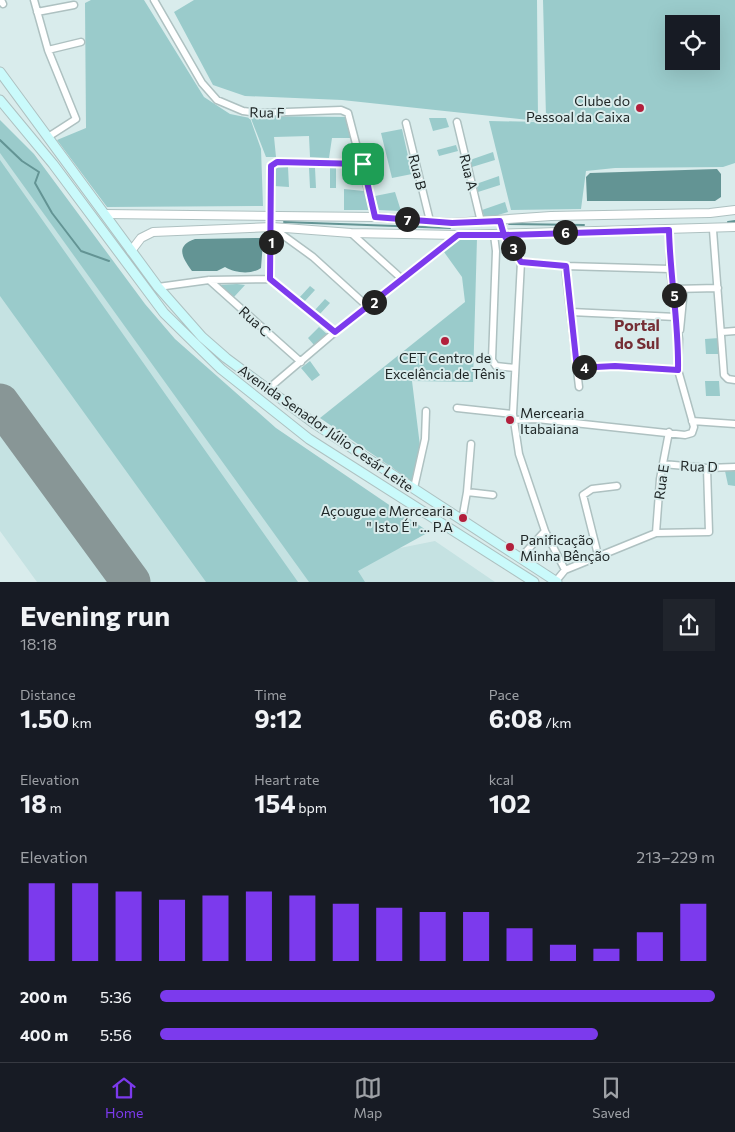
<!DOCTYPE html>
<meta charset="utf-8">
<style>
body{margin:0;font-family:Commissioner,sans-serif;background:#20242c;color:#f1f3f6;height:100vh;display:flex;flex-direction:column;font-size:19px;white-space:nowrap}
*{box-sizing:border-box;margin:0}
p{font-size:16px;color:#9ea1a6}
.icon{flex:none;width:28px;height:28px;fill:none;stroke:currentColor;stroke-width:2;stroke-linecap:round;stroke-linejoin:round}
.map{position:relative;height:582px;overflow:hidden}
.details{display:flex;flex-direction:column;background:#171b24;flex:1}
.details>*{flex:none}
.controls{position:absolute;left:665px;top:15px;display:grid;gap:10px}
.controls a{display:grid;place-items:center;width:55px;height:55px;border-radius:0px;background:#171b24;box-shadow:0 5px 20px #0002;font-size:25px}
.pin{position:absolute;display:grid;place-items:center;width:42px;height:42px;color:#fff;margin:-21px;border-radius:10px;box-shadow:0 2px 8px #0006}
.km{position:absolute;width:25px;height:25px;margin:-12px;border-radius:50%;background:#222;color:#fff;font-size:14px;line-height:25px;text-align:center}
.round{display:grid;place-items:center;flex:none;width:52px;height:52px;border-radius:0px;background:#20242c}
.head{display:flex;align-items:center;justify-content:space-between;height:85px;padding:0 20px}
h1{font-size:28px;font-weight:700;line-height:38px}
.stats{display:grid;grid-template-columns:repeat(3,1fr);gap:8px;height:85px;padding:5px 20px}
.stats div{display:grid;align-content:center}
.stats b{font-size:25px;font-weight:700}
.stats small{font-size:14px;font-weight:400}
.stats p{font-size:14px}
.chart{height:140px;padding:10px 20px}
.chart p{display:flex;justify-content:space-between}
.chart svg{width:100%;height:90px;margin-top:5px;stroke:#7c3aed;stroke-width:6}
ul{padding:0 20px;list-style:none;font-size:16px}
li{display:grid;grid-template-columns:80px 60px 1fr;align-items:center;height:38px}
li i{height:12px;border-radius:6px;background:#7c3aed}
.menu{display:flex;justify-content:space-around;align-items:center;height:70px;border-top:1px solid #363941;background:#171b24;font-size:14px;color:#9ea1a6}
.menu a{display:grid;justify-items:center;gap:2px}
.menu .active{color:#7c3aed}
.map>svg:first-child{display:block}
.built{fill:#c5e2e2}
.green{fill:#9acbcb;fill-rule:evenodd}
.water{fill:#639494}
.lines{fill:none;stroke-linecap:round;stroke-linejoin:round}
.stream{stroke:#639494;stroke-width:2}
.runway{stroke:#889696;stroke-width:39}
.minor-casing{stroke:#aec1c1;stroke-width:9}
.tertiary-casing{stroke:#aec1c1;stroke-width:10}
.secondary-casing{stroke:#aec1c1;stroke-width:11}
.minor{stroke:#fff;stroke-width:6}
.tertiary{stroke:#fff;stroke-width:8}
.secondary{stroke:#cafafb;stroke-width:9}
.route-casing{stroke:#fff;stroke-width:10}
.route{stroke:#7c3aed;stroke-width:6}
.poi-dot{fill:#b21f3c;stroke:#d9ecec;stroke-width:2}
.labels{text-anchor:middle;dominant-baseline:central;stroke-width:4;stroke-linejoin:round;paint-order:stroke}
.poi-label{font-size:14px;fill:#202727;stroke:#d9ecec;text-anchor:end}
.street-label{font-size:14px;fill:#202727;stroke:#d9ecec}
.quarter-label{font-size:16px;font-weight:bold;fill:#752e35;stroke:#d9ecec}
</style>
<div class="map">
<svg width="735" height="582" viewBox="0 0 735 582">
<rect width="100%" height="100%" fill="#d9ecec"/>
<path class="built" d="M0,128L315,565L435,541L495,582H37L0,531Z"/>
<path class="green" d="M91,0H144L204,97L230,114L250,118L261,149L263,206L107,207L57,140L86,128L85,3Z
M194,0H537L538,121L342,100L245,96L213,85L174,12Z
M543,0H735V163L723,167L615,168L586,171L581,209L511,210L489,121L542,122L546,117ZM674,24H711V61H674Z
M250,116L347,117L352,138H332L329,158L310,157L309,136L274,137L276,157H266Z
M429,118H446L449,127L433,131Z
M0,120L34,154L145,304L175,339L276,428L429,532L358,571L365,582H309L0,153Z
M402,129L412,174L392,178L381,133Z
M456,145L458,151L439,156L437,150Z
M493,152L495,160L472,167L470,160Z
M0,160L298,582H206L0,296Z
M288,167L289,187L274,186V168Z
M309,168H315L316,188H310Z
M330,168H336V188H330Z
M499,176L500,185L478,192L476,184Z
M344,189L364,191L369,210H344Z
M395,192L401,211L379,210L375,196Z
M505,202L508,212L485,219L482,210Z
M462,238H477L473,382L412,381L420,446L413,482L320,418L465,302L462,277L444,252Z
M237,284L245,285L234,297L219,285Z
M310,286L315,290L304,302L299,298Z
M325,299L330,303L319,315L314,311Z
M319,327L327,334L314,345L308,338Z
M719,338L720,354H706L705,339Z
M310,361L320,375L312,381L301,368Z
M705,381H719L720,396H706Z
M725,471H735V486L728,485Z"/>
<path class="water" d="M717,169L721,174V197L715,201H587L586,177L590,173Z
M261,238L263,242L261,268C251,275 235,273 225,267L217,271H192C182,257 175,246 195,239Z"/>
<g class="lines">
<path class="stream" d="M0,140L22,161L39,172L35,183L52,213L81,251L109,261
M284,222L450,228
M728,222L735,221
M509,224L584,225"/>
<path class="runway" d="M0,403L131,582"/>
<defs>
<path id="minor" d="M1,0L3,4
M34,0L48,50L76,119L48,137
M154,0L202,83L217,100L243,111L259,113L341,110L348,113L375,217
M37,12L74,5
M48,50L81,42
M457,122L481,222
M406,123L430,221
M500,221L504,235L521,262L513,414L519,454L545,531L565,570
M273,228L313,257L368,307
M713,230L724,375L728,379L735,380
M351,233L402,279
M494,235L496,251L492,360L496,366L515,368
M521,262L565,266L670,269
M565,266L579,387
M270,279L271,166L277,162L363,164
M270,279L335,332
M209,280L301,362
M158,287L209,280L270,279
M673,289L718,288
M571,312L676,317
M680,330L684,289
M722,332L735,331
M577,368L615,366L678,370
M268,389L335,332L458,235
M457,408L513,414
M513,420L537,419L685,435L692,433L694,427L678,370L679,339L670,269L669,230
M692,421L735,424
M663,464L707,468L735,467
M414,488L425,439L426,411
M467,492L493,495
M462,520L467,492L471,444
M656,533L660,479L669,432
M598,555L583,495L592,489L617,486
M521,557L545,531
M556,581L565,570L656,533L709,532L707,468"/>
<path id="tertiary" d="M105,214L375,217L452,223L551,216L710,213L735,210
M131,251L141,238L153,232L272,227L351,233L458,235L735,227"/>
<path id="secondary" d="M0,72L158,287L202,337L226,358L315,424L557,582
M0,100L53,164L164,313L221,369L309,439L534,582"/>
</defs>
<use href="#minor" class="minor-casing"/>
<use href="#tertiary" class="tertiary-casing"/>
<use href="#secondary" class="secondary-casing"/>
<use href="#minor" class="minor"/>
<use href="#tertiary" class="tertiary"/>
<use href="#secondary" class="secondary"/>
</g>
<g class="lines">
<defs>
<path id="route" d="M363,164L277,162L271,166L270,279L335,332L458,235H504L521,262L566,266L577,368L615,366L678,370C679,323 670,277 669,230L504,235L500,221L452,223L375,217L363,164"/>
</defs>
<use href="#route" class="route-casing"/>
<use href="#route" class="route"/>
</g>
<g class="poi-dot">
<circle cx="640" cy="108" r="5"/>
<circle cx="445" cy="341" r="5"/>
<circle cx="510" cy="420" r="5"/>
<circle cx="463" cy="518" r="5"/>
<circle cx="510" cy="547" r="5"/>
</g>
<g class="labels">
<g class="poi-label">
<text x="630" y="100">Clube do<tspan x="630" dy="16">Pessoal da Caixa</tspan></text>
<text x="445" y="357" text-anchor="middle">CET Centro de<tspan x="445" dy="16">Excelência de Tênis</tspan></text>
<text x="520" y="412" text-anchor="start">Mercearia<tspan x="520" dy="16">Itabaiana</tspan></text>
<text x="453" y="510">Açougue e Mercearia<tspan x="453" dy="16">" Isto É " ... P.A</tspan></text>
<text x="520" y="539" text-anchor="start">Panificação<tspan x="520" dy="16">Minha Bênção</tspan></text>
</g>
<g class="street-label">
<text transform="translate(267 112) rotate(1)">Rua F</text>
<text transform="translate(418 172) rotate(76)">Rua B</text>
<text transform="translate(469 172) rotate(76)">Rua A</text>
<text transform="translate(255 321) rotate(42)">Rua C</text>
<text transform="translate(326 428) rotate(35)">Avenida Senador Júlio Cesár Leite</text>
<text transform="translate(699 466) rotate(2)">Rua D</text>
<text transform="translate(661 482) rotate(-82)">Rua E</text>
</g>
<g class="quarter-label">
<text x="637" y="324">Portal<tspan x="637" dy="18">do Sul</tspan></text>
</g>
</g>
</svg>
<div class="controls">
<a><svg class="icon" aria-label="locate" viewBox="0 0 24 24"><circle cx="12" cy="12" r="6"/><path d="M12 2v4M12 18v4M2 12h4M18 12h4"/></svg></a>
</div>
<div class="pin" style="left:363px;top:164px;background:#1e9e55"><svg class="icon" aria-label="arrive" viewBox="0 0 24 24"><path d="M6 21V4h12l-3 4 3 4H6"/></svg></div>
<b class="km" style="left:271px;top:242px">1</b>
<b class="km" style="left:374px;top:302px">2</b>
<b class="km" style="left:513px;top:248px">3</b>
<b class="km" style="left:584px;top:367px">4</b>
<b class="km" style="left:674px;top:295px">5</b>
<b class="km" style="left:565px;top:232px">6</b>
<b class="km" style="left:407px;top:219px">7</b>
</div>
<section class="details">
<div class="head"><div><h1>Evening run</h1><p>18:18</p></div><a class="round"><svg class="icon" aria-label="share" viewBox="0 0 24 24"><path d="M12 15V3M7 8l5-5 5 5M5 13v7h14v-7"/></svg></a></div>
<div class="stats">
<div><p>Distance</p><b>1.50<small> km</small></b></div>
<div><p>Time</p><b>9:12</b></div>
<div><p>Pace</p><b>6:08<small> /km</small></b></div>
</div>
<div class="stats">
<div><p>Elevation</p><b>18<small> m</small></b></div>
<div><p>Heart rate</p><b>154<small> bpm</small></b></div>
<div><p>kcal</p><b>102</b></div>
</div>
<div class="chart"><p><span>Elevation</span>213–229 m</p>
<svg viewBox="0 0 160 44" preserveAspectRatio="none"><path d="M5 44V6M15 44V6M25 44V10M35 44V14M45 44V12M55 44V10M65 44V12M75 44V16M85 44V18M95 44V20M105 44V20M115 44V28M125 44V36M135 44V38M145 44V30M155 44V16"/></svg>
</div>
<ul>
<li><b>200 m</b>5:36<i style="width:100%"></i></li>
<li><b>400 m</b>5:56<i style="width:79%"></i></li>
</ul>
</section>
<nav class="menu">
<a class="active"><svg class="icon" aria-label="home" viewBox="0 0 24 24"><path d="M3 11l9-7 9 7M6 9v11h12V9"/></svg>Home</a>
<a><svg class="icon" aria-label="map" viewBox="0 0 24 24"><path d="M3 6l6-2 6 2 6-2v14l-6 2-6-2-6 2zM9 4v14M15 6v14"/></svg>Map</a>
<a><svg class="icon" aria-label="saved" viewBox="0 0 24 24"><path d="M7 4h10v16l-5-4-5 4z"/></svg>Saved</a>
</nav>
